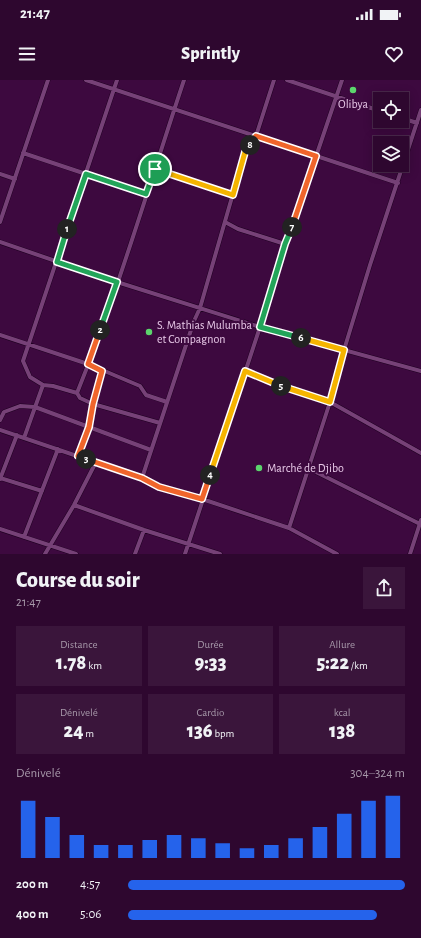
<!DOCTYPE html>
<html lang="fr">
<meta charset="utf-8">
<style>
body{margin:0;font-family:"Alegreya Sans",sans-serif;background:#3a153b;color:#f1f3f6;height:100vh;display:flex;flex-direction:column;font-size:15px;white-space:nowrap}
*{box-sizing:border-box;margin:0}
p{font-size:13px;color:#a799aa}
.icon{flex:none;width:22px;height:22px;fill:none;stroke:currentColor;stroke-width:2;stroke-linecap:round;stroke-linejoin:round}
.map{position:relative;height:474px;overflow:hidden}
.side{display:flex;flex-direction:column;background:#2e072f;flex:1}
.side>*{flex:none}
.buttons{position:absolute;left:373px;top:12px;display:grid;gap:8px}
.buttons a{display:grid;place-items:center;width:36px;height:36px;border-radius:0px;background:#2e072f;box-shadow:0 2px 10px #0003,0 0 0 1px #49284b;font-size:20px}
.pin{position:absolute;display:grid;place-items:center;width:34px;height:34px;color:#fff;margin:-17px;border:2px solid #fff;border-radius:50%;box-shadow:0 1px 4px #0007}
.km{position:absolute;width:20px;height:20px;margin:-10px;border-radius:50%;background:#222;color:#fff;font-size:11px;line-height:20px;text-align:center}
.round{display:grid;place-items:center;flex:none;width:42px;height:42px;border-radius:0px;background:#3a153b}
.overview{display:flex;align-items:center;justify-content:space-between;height:68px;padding:0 16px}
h1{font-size:22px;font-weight:800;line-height:30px}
.stats{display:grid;grid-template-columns:repeat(3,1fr);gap:6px;height:68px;padding:4px 16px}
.stats div{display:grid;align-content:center;border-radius:0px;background:#3a153b;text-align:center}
.stats b{font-size:20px;font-weight:800}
.stats small{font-size:11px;font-weight:400}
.stats p{font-size:11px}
.chart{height:112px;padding:8px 16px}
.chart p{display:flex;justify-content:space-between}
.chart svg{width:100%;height:72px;margin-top:4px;stroke:#2563eb;stroke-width:6}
ul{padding:0 16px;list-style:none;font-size:13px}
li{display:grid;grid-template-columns:64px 48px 1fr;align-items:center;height:30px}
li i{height:10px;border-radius:5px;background:#2563eb}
.status{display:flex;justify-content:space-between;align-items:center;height:28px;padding:0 20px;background:#2e072f;direction:ltr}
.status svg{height:11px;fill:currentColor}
header{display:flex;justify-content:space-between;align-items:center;height:52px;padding:0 16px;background:#2e072f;font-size:18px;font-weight:800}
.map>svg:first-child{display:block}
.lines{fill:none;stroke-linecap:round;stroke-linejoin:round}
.minor-casing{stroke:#1e0020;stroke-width:5}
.minor{stroke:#764177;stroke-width:4}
.split-1-casing{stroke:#fff;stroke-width:8}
.split-2-casing{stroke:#fff;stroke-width:8}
.split-3-casing{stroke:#fff;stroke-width:8}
.split-4-casing{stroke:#fff;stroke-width:8}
.split-5-casing{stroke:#fff;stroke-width:8}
.split-6-casing{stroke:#fff;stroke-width:8}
.split-7-casing{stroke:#fff;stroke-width:8}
.split-8-casing{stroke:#fff;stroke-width:8}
.split-9-casing{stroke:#fff;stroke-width:8}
.split-1{stroke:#22a559;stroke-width:5}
.split-2{stroke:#22a559;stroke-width:5}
.split-3{stroke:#f0652b;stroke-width:5}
.split-4{stroke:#f0652b;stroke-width:5}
.split-5{stroke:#f5b400;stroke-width:5}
.split-6{stroke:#f5b400;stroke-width:5}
.split-7{stroke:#22a559;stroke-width:5}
.split-8{stroke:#f0652b;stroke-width:5}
.split-9{stroke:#f5b400;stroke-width:5}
.poi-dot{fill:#5cd56d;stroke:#3d093f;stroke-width:1.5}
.labels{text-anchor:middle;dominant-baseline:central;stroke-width:4;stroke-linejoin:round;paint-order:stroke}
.poi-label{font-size:12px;fill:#e7c8e7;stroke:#3d093f;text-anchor:start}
</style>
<div class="status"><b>21:47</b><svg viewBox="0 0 49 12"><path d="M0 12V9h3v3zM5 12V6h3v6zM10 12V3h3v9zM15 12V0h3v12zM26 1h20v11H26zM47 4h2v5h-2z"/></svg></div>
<header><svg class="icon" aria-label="menu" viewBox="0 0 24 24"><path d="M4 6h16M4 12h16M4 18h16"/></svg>Sprintly<svg class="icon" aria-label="heart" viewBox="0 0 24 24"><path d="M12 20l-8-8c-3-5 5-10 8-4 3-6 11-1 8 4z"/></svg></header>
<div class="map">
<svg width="421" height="474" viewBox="0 0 421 474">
<rect width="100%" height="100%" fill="#3d093f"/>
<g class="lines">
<defs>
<path id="minor" d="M86,0L398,103
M287,0L380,31
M402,38L417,43
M23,73L146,114
M155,89L233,115
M0,94L15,99
M0,142L48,0
M225,142L238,149L285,164
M0,162L117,202L260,247L421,291
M0,255L88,284L140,306L146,315L167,322
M245,291L274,304L330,322L421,373
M43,305L53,306L77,313L80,318L93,324L160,343
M77,313C118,211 149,105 184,0
M0,340L4,332L20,326L35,327L151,370
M0,350L142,398L159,407L202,419L289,448L337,474
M24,358L43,305L30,297L23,281L117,0
M78,376L89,347L93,324L102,291
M308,388L420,444
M0,398L42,411
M142,398L194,241L200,228L245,72L256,56L274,0
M0,399L17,355
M74,425L144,450L220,474
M289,448L330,322L344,270L370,185L421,30
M0,449L76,474
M24,457L58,369
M45,474L74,425L96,382
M135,474L144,450
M185,474L260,247L285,164L293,144L342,0
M410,474L421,440"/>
</defs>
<use href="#minor" class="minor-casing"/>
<use href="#minor" class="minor"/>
</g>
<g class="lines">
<defs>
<path id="split-1" d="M67,149L86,94L146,114L155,89"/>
<path id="split-2" d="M67,149L57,182L117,202L100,250"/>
<path id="split-3" d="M86,379L78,376L89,347L93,324L102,291L88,284L100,250"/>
<path id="split-4" d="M86,379L142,398L159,407L202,419L210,395"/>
<path id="split-5" d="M210,395L245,291L281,306"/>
<path id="split-6" d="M281,306L330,322L344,270L301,258"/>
<path id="split-7" d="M292,147L285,164L260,247L301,258"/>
<path id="split-8" d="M250,65L256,56L316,76L292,147"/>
<path id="split-9" d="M155,89L233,115L245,72L250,65"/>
</defs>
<use href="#split-1" class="split-1-casing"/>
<use href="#split-2" class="split-2-casing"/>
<use href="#split-3" class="split-3-casing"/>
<use href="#split-4" class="split-4-casing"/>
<use href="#split-5" class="split-5-casing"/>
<use href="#split-6" class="split-6-casing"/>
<use href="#split-7" class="split-7-casing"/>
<use href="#split-8" class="split-8-casing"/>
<use href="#split-9" class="split-9-casing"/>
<use href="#split-1" class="split-1"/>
<use href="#split-2" class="split-2"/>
<use href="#split-3" class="split-3"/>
<use href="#split-4" class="split-4"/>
<use href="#split-5" class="split-5"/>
<use href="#split-6" class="split-6"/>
<use href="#split-7" class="split-7"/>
<use href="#split-8" class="split-8"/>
<use href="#split-9" class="split-9"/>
</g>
<g class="poi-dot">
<circle cx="353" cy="10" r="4"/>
<circle cx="149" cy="252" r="4"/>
<circle cx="259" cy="388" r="4"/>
</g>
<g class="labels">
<g class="poi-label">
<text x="353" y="24" text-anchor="middle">Olibya</text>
<text x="157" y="245">S. Mathias Mulumba<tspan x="157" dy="14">et Compagnon</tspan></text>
<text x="267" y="388">Marché de Djibo</text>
</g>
</g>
</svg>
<div class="buttons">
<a><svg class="icon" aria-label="locate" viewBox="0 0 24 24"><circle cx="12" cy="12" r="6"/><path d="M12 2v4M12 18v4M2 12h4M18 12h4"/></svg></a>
<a><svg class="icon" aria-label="layers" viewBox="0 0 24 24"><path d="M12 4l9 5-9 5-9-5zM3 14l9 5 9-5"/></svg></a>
</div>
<div class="pin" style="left:155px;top:89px;background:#1e9e55"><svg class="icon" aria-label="arrive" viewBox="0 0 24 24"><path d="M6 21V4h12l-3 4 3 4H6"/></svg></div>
<b class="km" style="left:67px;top:149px">1</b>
<b class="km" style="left:100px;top:250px">2</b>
<b class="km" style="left:86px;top:379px">3</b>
<b class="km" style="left:210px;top:395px">4</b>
<b class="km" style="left:281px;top:306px">5</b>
<b class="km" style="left:301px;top:258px">6</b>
<b class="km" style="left:292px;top:147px">7</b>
<b class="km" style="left:250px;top:65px">8</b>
</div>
<section class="side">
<div class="overview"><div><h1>Course du soir</h1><p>21:47</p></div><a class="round"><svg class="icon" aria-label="share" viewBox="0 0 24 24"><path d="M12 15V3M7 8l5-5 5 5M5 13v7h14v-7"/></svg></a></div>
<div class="stats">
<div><p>Distance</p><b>1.78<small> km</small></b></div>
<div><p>Durée</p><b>9:33</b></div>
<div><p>Allure</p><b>5:22<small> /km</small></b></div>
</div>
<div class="stats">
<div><p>Dénivelé</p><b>24<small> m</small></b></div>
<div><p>Cardio</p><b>136<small> bpm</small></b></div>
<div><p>kcal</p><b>138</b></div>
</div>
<div class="chart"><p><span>Dénivelé</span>304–324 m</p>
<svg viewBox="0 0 160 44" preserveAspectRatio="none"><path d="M5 44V9M15 44V19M25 44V30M35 44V36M45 44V36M55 44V33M65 44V30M75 44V32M85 44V35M95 44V38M105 44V36M115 44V32M125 44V25M135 44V17M145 44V9M155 44V6"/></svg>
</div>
<ul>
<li><b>200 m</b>4:57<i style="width:100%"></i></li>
<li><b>400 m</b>5:06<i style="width:90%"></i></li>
</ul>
</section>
